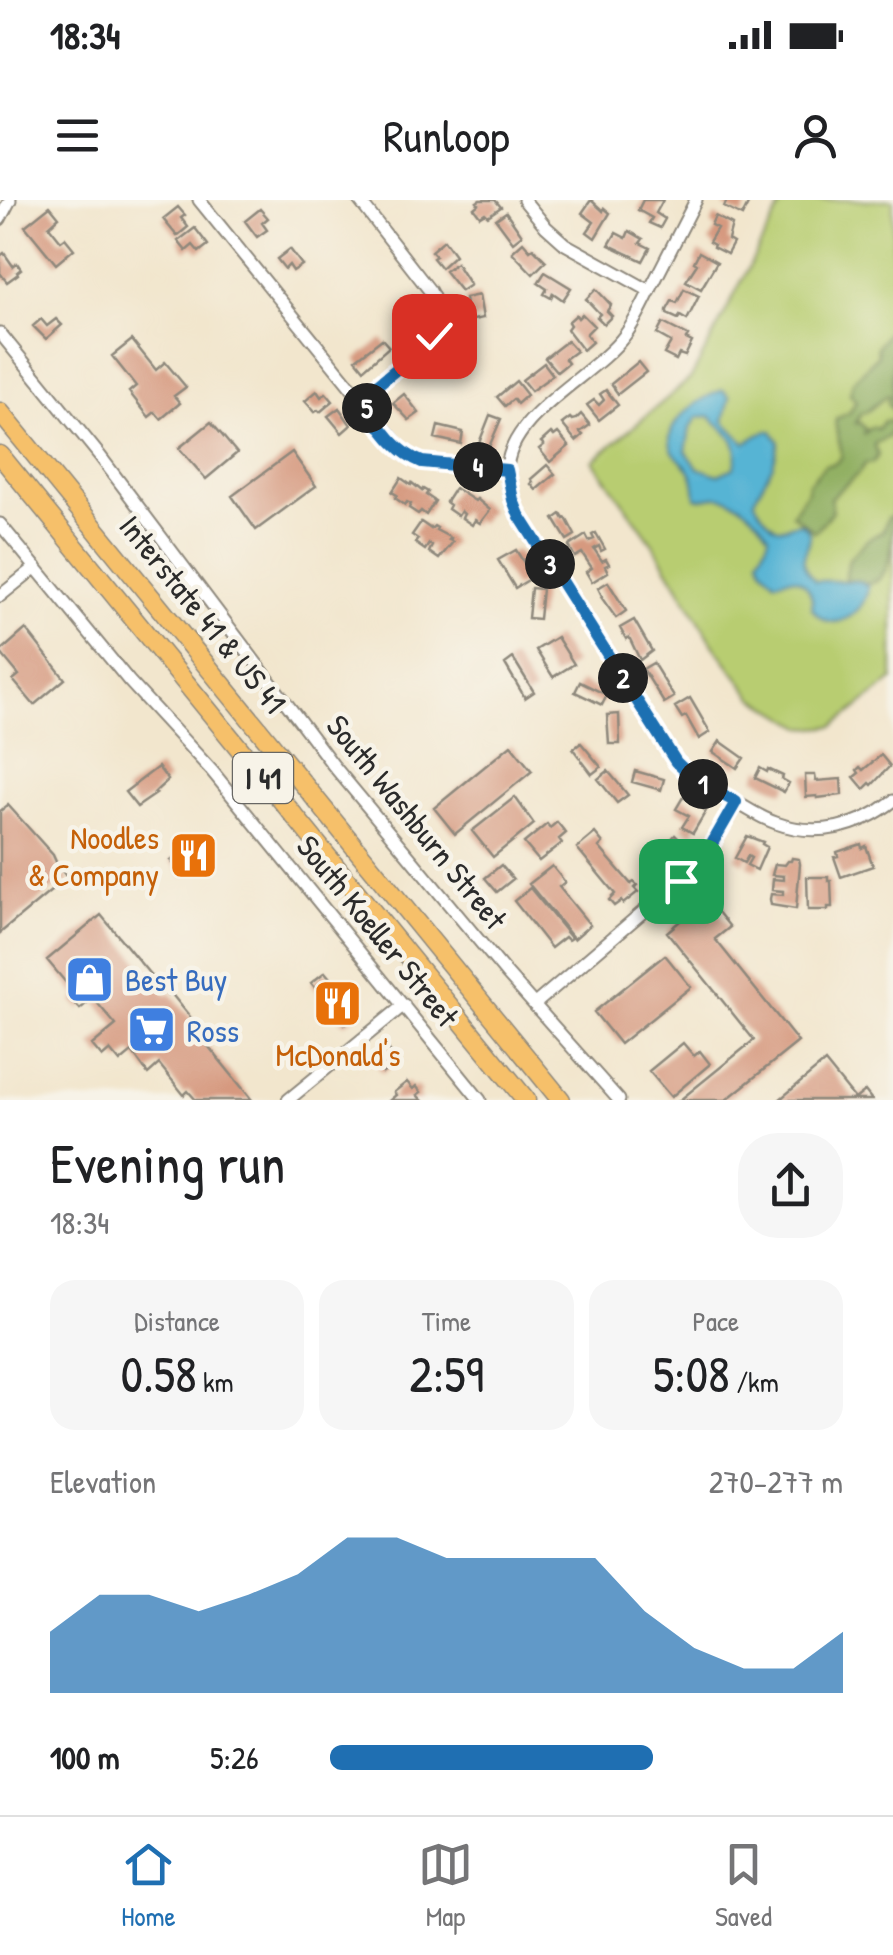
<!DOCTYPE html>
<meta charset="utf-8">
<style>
body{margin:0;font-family:"Patrick Hand",sans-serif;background:#f6f6f6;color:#202124;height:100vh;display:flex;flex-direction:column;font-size:38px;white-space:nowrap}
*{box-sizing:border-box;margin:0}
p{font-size:32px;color:#757577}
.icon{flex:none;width:55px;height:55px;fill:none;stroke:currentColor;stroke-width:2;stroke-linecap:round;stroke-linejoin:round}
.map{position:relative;height:900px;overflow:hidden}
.side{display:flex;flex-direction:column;background:#fff;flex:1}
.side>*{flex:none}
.pin{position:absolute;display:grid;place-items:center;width:85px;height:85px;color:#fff;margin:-42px;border-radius:20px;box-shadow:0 5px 15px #0006}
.km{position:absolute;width:50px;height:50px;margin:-25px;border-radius:50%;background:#222;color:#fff;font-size:28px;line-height:50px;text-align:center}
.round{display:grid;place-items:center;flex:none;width:105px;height:105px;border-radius:40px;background:#f6f6f6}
.overview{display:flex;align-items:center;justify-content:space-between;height:170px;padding:0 50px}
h1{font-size:55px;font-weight:600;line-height:75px}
.figures{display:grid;grid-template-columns:repeat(3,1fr);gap:15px;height:170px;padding:10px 50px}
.figures div{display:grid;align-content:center;border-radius:25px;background:#f6f6f6;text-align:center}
.figures b{font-size:50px;font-weight:600}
.figures small{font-size:28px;font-weight:400}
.figures p{font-size:28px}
.chart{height:280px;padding:20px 50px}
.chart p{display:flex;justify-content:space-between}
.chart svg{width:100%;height:180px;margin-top:10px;fill:#1f6fb2;opacity:.7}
ul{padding:0 50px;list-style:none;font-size:32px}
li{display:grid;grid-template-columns:160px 120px 1fr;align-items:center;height:75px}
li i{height:25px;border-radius:12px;background:#1f6fb2}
.status{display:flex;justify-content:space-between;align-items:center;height:70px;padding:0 50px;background:#fff;direction:ltr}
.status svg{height:28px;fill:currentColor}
header{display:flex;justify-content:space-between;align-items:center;height:130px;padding:0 50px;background:#fff;font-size:45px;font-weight:600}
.dock{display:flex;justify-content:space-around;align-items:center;height:140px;border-top:2px solid #e0e0e0;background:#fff;font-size:28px;color:#757577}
.dock a{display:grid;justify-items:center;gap:5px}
.dock .current{color:#1f6fb2}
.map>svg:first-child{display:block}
.green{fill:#b8cd71;stroke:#727c4e;stroke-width:2.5}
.forest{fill:#92b063;stroke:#5e6e47;stroke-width:2.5}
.water{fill:#56b4d4;stroke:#407080;stroke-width:2.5;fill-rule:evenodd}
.building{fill:#d6997f}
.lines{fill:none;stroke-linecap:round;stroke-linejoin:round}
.minor-casing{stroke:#8e887c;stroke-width:15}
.highway-casing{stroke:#8e887c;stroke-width:21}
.minor{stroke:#fff;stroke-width:11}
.highway{stroke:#f6c06b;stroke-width:18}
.route-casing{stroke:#fff;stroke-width:20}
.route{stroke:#1f6fb2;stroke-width:12}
.labels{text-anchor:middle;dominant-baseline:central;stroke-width:9;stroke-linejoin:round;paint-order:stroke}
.shield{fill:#f7f3e8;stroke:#686764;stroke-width:2.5}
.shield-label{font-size:30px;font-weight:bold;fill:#2b2b2b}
.street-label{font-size:32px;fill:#2b2b2b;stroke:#f7f3e8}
.food-label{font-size:32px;fill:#c56008;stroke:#f7f3e8;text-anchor:end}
.shop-label{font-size:32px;fill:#366cbe;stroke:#f7f3e8;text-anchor:start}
</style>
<div class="status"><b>18:34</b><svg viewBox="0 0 49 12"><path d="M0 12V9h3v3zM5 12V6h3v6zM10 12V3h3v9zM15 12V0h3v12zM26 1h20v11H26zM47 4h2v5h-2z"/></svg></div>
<header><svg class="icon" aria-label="menu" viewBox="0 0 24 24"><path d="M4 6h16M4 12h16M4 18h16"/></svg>Runloop<svg class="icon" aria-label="person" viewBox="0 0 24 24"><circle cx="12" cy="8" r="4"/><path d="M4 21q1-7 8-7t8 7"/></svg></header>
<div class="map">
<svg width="893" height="900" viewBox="0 0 893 900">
<rect width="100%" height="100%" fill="#f7f3e8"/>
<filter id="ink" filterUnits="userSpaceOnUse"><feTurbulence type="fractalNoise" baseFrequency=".01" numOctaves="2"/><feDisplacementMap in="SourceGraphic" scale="20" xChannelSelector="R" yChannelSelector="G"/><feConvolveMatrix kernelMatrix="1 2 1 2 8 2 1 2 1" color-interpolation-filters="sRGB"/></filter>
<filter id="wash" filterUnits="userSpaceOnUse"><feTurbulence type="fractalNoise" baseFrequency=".0048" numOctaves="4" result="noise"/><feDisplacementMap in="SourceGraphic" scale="40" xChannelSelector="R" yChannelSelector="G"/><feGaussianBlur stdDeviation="2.25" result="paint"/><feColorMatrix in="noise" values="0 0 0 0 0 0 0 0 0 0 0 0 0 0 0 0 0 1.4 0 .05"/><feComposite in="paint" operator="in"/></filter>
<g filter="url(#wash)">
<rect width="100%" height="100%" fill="#f2e6cd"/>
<path class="green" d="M784,0H893V480L834,526L816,528L803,527L753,497L713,444L653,344L593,261L691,178Z"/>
<path class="forest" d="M893,110V207L891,208L887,204L889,196H886L865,213H861L856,223H860L866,230L863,234L872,227L878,229L884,221H889L893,227L888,237L874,244L878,255L873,263L865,264L859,273L830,298L833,310L815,332L792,314L807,291L808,284L825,265C857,263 832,238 836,219L850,212L856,201L850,194L853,182L878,155L877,147L890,129Z
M893,316C893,335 893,379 870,383C863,384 853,380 845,380L849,359L867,340L883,331L888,317Z"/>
<path class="water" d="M723,190L730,197L724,221L745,243L765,231H772L779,242L773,265L754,299C757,307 770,327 779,328C790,328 800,316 808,330C817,347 789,355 815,381H858L868,386C867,412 831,439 812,408C814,396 806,377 791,378C785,378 780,381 775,381L763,368L759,358C761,351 769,342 769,335C758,318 742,301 721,297C712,296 706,300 696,298C695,290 695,281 691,273C686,263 674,258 671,247C663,221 703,196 723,190ZM709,216C727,232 744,242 734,268L718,275L698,268L686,251L690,228L698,217Z"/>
<g id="blocks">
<path class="building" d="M480,0H495L501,7L488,16L485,13L480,16L474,8L479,4L477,2Z
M591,0L603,11L604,8L610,13L595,38L587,32L594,22L582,13Z
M643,0H663L656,13L665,19L660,28L649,23L652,18L638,10Z
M727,0H750L742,16L724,7Z
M50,6L59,17L49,26L61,41L65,38L74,49L56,64L25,26Z
M178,7L185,15L181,18L188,27L177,36L163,19Z
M260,9L268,18L262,23L267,30L257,37L245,21Z
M506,12L522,35L513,42L496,19Z
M715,16L732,25L728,40L733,43L727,54L713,47L714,45L709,42L717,28L711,25Z
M195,28L208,45L199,52L193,45L186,51L178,41Z
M629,31L643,39L640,43L650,48L643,61L609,45L616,33L626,38Z
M444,40L455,55L441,68L433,58L436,56L431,51Z
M523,42L530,50L533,48L546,61L533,74L512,52Z
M290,49L302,65L293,71L289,65L285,69L277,59Z
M699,52L717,62L701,89L686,81L697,64L694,62Z
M4,53L13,66L17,63L21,69L17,72L18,74L7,82L0,73V56Z
M456,63L470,85L461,91L445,71Z
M545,72L571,88L563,100L553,93L551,98L544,94L547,89L538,83Z
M596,89L611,105L607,111L612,116L604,124L597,117L600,114L586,99Z
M684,89L699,96L687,120L680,116L678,119L667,114V110L672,101L677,103Z
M479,95L483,118L468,121L465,98Z
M582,114L594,126L586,134L592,142L583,150L567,129L570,125L568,122L576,115L578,118Z
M41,119L47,126L56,119L62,125L46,139L33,126Z
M663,123L688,136L686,139L692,142L685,156L679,154L676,160L664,154L671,142L657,134Z
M382,139L389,147L364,169L356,159Z
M132,140L156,170L165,162L186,187L174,196L180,203L161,219L155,212L149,217L129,192L136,186L112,156Z
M567,141L576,151L565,159L568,163L557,172L545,158Z
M638,162L646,172L618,194L611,184Z
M544,163L553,175L531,191L522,180Z
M516,181L527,195L517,204L513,199L505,206L497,197Z
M606,190L618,205L599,220L587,205L594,200L599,205L604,200L600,194Z
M317,191L321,197L326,193L333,201L320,212L318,210L315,212L305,201Z
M404,194L419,213L409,220L393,203Z
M339,208L351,225L342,233L328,216Z
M581,214L590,225L580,232L583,235L576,241L562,224L570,218L572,220L576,219Z
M490,215L501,219L489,247L479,243Z
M211,222L237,253L206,279L179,248Z
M438,226L463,232L461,244L435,238Z
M551,233L554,236L558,233L569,246L550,262L539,249L544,245L541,242Z
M292,252L316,286L256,330L232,296Z
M547,265L555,274L536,290L531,284L533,282L531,279Z
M401,278L411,285L412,283L422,291L423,289L428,292L426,295L435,301L426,315L421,311L418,314L409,308L411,304L407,302L405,305L395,298L397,295L392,292Z
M455,288L475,301L477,299L490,310L480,323L475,320L472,325L462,318L464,314L461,311L458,316L448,309L450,305L446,302Z
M561,314L564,319L566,318L575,335L567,340L554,319Z
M421,322L431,329L434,326L437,328L436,330L451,338L449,340L453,342L439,359L429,352L432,346L429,344L425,350L415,343L418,339L412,335Z
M596,333L605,349L601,351L599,346L594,349L602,361L606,359L609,364L605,366L608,372L592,382L586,372L592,368L582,353L575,357L569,346L586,335L589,341L594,339L592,335Z
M516,350L533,377L515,388L498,360Z
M608,382L626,411L616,418L601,397L602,396L598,388Z
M531,388L542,389L539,419L528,418Z
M634,420L652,451L640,460L629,437L626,439L620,428Z
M26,429L65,479L34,505L13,480L19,475L0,452Z
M557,437L574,464L553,477L536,450Z
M513,458L534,492L525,498L505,464Z
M653,463L674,497L664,503L643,469Z
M580,482L607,495L602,505L575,492Z
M690,498L710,532L699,539L686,516L682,518L675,507Z
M619,514L620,544H609L607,515Z
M720,541L744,558L737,568L713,552Z
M581,543L601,567L592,574L573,549Z
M511,545L532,571L455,634L434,608Z
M881,555L890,566L872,585L870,583L864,589L854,577L859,573L857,570L860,567L863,570Z
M158,567L168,580L158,589L154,593L156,594L137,607L125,592Z
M760,568L767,572L768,569L783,576L782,579L789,583L784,592L755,578Z
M608,571L628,595L617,603L598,579Z
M635,571L664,579L661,590L632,582Z
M805,575H815L816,581L841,579L842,595L817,598V596L806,597Z
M515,597L534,624L493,657L472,631Z
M683,597L706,611L693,633L682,627L689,616L676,609Z
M8,605L53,655L57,664L69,680L59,688L57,686L0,733V611Z
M557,622L566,633L559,639L562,643L539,661L524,643L547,624L550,628Z
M204,633L217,650L184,677L171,661Z
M595,633L603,643L599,647L631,684L634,682L637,685L634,688L638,692L623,704L621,701L614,706L609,700L615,694L577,648Z
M675,635L684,644L665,665L656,656Z
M747,636L763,642L762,644L767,647L757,670L747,665L751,658L748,656L744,663L735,658Z
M861,644L862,648L866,646L873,666L841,677L834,657L838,656L837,652Z
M792,658L799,659L800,664L796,709L771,705L770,699L771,694L783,695V691L772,690L773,679L784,680V676L772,675L775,664L785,665L788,661H791Z
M501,665L513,679L497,692L485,678Z
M552,666L565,682L559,687L590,725L574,739L529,684Z
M807,677H828V681H831L832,707H828V710H808Z
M530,688L571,738L568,740L565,737L551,748L514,701Z
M714,707L730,727L715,739L798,842L726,900H680L754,840L667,732L692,711L699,720Z
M101,715L167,795L170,792L195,823L192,826L252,900H196L188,891L184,895L159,864L148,874L132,852L120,862L110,850L102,857L92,845L116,825L93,798L80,809L73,801L78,797L47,760Z
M665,755L691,787L620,844L594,812Z
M325,772L359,813L345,824L318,795L320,793L311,783Z
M683,843L694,856L700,851L710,864L671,897L649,871Z
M385,845L398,861L383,873L370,857Z
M825,862L855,899L865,891L872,900H779Z
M407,882L413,889L416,886L421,892L417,895L422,900H390L396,895L394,892Z"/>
</g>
</g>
<g filter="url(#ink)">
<use href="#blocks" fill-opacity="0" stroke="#8e887c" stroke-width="2.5"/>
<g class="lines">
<defs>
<path id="minor" d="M199,0L406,255L422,262L507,270
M359,0L430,91L439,109V119L437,129L427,144L360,199
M524,0L546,27L565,44L650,91
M696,0C682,27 668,55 654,82C645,100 637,119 625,135C594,177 508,214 507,271C507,286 513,301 519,315L676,562C693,580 713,589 734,601C748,609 761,618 776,623C817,638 860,627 893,601
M0,19L10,0
M0,133L100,256L333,565L506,773L619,900
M0,324L129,481L212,571L480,900
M0,396L36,367
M535,804L692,670L705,655L736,602
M288,900L404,805"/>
<path id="highway" d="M0,212L561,900
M0,255L526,900"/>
</defs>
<use href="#minor" class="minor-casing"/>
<use href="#highway" class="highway-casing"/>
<use href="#minor" class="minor"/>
<use href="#highway" class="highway"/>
</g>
</g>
<g class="lines" filter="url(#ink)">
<defs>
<path id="route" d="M434,136L427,144L360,199C378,222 394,252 422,262L507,270L513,300L519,315L676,562L695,580L736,602L705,656L681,681"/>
</defs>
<use href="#route" class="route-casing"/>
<use href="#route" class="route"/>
</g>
<defs>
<symbol id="restaurant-square" viewBox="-11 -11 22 22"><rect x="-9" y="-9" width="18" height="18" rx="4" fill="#e8710a" stroke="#f7f3e8"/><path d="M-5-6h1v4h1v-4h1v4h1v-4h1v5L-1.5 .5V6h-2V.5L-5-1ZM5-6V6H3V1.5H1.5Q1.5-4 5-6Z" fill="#fff"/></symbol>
<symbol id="shop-square" viewBox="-11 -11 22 22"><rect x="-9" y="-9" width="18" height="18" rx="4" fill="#3f7fe0" stroke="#f7f3e8"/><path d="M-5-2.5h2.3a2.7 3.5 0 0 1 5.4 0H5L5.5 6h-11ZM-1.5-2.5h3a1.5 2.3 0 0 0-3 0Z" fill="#fff"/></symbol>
<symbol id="supermarket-square" viewBox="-11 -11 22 22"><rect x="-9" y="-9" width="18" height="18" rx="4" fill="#3f7fe0" stroke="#f7f3e8"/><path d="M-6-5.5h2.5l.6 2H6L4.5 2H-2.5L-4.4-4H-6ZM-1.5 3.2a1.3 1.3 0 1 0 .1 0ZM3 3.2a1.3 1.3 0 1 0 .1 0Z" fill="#fff"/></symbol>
</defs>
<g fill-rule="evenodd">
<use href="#restaurant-square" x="166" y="628" width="55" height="55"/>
<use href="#shop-square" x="62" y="752" width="55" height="55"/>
<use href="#restaurant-square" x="310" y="776" width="55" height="55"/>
<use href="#supermarket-square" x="124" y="802" width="55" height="55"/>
</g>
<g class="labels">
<rect class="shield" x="233" y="553" width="60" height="50" rx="8"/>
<g class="shield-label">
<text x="263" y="578">I 41</text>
</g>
<g class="street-label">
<text transform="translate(203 414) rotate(51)">Interstate 41 &amp; US 41</text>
<text transform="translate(417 622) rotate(51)">South Washburn Street</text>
<text transform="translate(378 731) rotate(51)">South Koeller Street</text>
</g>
<g class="food-label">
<text x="159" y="637">Noodles<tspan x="159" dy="37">&amp; Company</tspan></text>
<text x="338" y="854" text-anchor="middle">McDonald's</text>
</g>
<g class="shop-label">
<text x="125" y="779">Best Buy</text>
<text x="187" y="830">Ross</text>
</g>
</g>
</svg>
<div class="pin" style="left:681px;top:681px;background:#1e9e55"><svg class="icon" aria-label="arrive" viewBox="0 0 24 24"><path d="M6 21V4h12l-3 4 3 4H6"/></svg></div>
<div class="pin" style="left:434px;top:136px;background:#d93025"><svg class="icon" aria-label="check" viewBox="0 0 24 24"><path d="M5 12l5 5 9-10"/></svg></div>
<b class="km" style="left:703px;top:584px">1</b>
<b class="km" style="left:623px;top:478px">2</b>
<b class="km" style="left:550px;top:364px">3</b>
<b class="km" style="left:478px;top:267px">4</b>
<b class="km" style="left:367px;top:208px">5</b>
</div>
<section class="side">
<div class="overview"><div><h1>Evening run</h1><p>18:34</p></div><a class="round"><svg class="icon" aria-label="share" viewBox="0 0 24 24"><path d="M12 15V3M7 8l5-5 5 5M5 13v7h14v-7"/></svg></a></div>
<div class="figures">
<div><p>Distance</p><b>0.58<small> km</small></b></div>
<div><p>Time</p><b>2:59</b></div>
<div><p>Pace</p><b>5:08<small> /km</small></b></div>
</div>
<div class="chart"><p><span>Elevation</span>270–277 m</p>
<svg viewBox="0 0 160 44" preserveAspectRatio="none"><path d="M0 44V29L10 20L20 20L30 24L40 20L50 15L60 6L70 6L80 11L90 11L100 11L110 11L120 24L130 33L140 38L150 38L160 29V44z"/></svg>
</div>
<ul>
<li><b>100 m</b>5:26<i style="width:63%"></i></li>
</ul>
</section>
<nav class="dock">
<a class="current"><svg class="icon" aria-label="home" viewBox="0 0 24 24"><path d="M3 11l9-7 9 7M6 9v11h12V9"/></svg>Home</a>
<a><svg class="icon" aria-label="map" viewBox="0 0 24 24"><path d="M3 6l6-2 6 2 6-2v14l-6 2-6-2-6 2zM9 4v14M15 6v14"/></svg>Map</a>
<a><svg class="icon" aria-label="saved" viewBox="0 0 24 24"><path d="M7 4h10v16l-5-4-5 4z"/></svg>Saved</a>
</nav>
